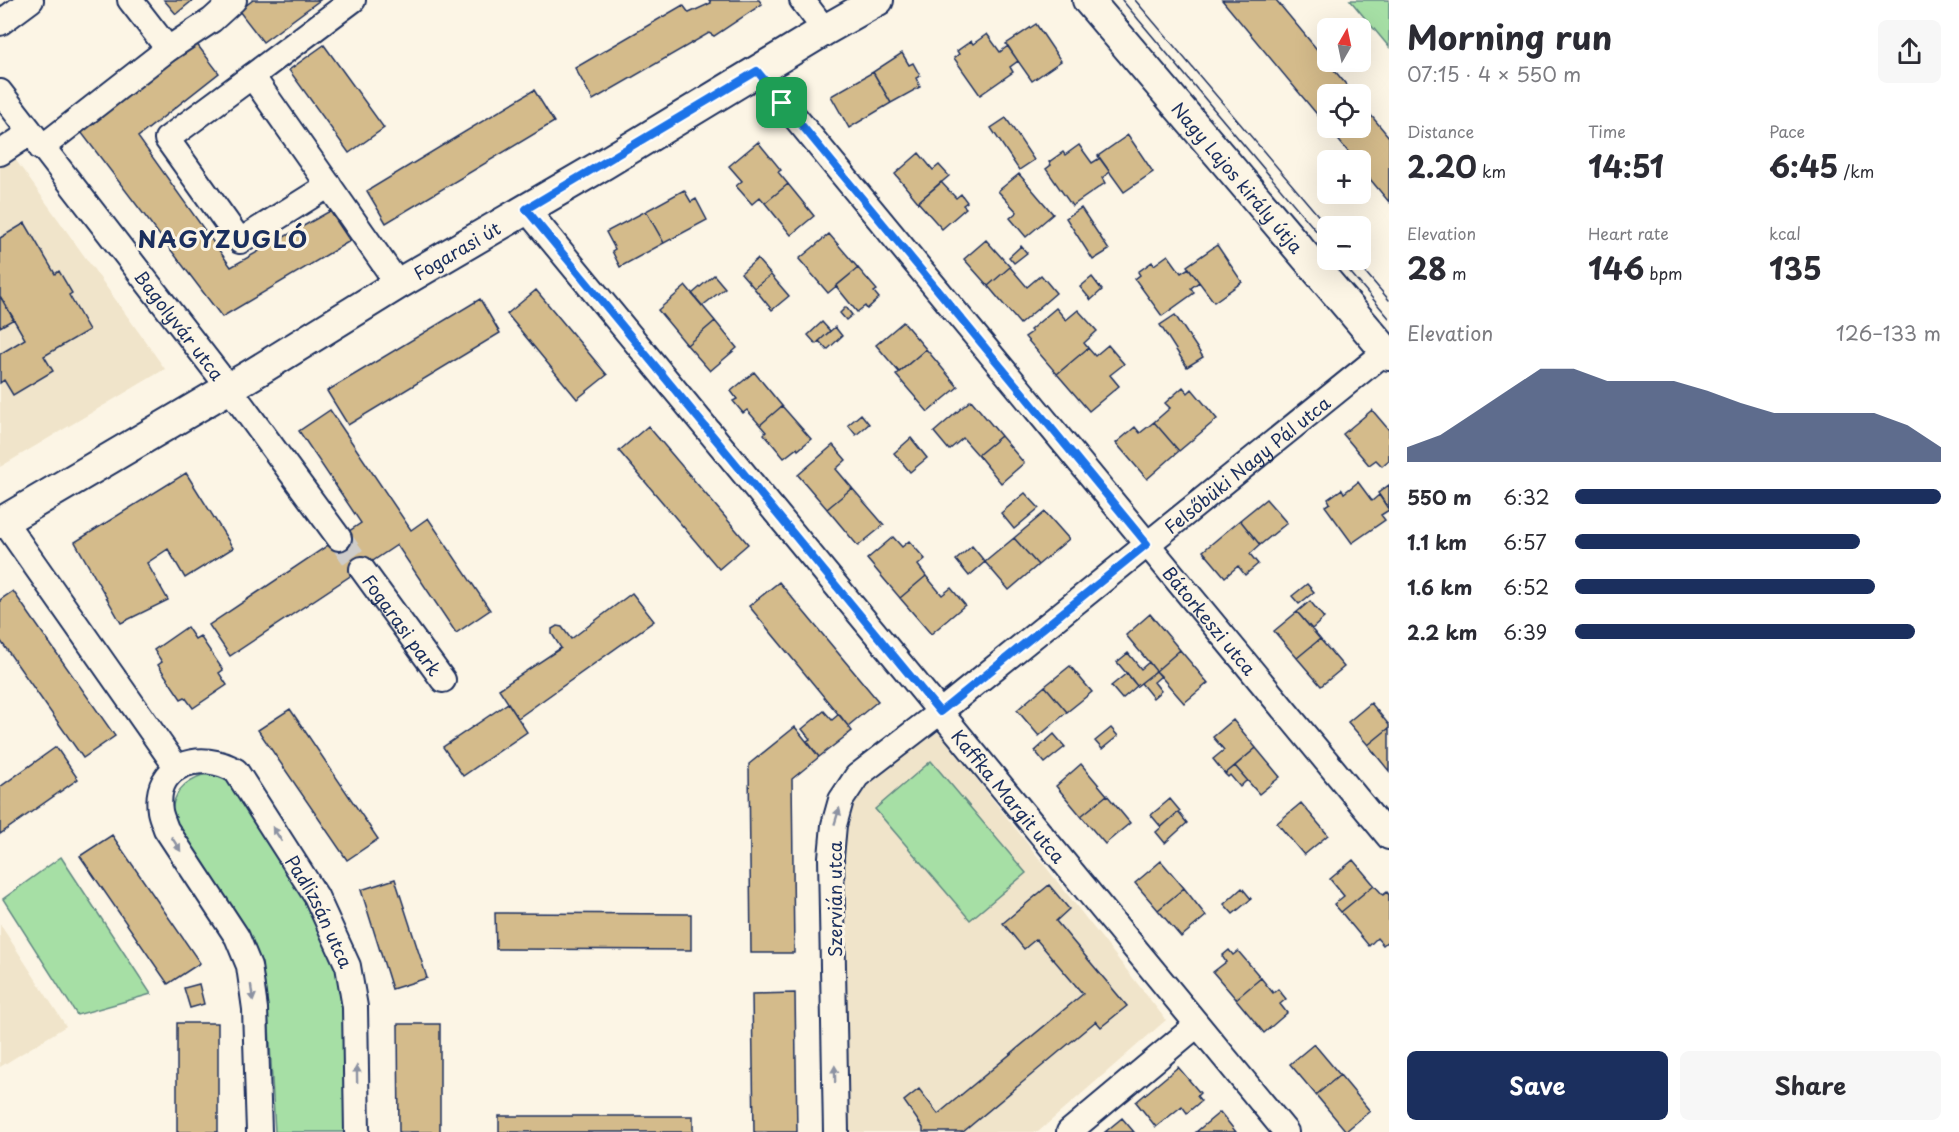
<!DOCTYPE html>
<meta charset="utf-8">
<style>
body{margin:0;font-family:"Playpen Sans",sans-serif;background:#f7f7f7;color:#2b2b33;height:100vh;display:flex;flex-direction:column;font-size:22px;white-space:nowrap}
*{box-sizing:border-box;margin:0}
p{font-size:20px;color:#7c7c81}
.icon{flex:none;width:33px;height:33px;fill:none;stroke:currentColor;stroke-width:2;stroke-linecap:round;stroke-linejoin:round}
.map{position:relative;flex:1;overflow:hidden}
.drawer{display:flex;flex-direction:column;background:#fff;width:570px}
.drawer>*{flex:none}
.needle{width:39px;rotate:9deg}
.controls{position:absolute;left:1317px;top:18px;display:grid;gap:12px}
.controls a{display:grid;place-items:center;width:54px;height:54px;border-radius:9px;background:#fff;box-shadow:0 6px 24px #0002;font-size:30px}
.pin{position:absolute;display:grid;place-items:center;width:51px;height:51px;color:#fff;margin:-26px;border-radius:12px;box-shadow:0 3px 9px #0006}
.round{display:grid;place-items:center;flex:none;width:63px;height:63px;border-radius:9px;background:#f7f7f7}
.overview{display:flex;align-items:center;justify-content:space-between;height:102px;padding:0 18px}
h1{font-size:33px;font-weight:700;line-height:45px}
.metrics{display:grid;grid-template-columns:repeat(3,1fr);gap:9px;height:102px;padding:6px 18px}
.metrics div{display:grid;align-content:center}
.metrics b{font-size:30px;font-weight:700}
.metrics small{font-size:16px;font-weight:400}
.metrics p{font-size:16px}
.chart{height:168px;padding:12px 18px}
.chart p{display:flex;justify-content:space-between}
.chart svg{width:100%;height:108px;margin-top:6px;fill:#1b2f5e;opacity:.7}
.cta{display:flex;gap:12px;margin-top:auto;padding:12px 18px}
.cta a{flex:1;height:69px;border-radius:9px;background:#1b2f5e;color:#fff;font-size:24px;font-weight:700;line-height:69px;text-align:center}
.cta a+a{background:#f7f7f7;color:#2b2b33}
ul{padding:0 18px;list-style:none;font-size:20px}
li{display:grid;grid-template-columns:96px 72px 1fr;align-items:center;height:45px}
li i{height:15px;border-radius:8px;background:#1b2f5e}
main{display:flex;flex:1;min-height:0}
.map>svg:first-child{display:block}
.built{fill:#f0e4ca}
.green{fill:#a6dfa5;stroke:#608782;stroke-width:1.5}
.building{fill:#d4bb8b;stroke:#1b2f5e;stroke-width:1.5}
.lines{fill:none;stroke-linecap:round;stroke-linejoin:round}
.minor-tunnel{stroke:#cfcdca;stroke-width:24;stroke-dasharray:24 12;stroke-linecap:butt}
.minor-casing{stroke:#1b2f5e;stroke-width:28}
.major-casing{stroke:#1b2f5e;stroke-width:34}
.minor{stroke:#fcf5e5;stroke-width:24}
.major{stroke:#fcf5e5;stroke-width:30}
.tram{stroke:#1b2f5e;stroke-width:1.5}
.oneway{fill:#8c92a2}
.route-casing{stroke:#fff;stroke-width:12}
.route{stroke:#1a73e8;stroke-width:8}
.labels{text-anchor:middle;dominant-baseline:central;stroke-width:6;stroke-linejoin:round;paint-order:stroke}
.street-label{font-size:18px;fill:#1b2f5e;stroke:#fcf5e5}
.district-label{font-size:24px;font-weight:bold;letter-spacing:1.5px;fill:#1b2f5e;stroke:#fcf5e5}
</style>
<main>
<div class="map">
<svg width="1389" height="1132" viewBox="0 0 1389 1132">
<rect width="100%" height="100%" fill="#fcf5e5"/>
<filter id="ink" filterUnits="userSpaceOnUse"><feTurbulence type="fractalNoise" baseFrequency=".0167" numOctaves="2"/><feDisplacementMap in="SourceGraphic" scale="12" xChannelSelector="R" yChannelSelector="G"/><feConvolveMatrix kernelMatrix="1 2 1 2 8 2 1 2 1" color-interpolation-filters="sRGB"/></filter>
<g filter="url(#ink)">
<path class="built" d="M0,138L165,369L0,467Z
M939,731L1166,1020L1038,1132H845L842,847L848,807L866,782Z
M0,924L66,1026L0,1067Z"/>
<path class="green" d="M1350,0H1389V47Z
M931,761L1026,873L970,920L875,809Z
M205,774H219L230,779L297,871L344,974L353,1132H275L268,1009L264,979L257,953L245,931L170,818C174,793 181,782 205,774Z
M61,857L151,994L77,1015L3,899Z"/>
<path class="building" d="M164,0H193L176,14Z
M253,0H320L263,42L239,11Z
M709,0H759L762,4L714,36L709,33L593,100L575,68L683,5L689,13L711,3Z
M1222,0H1276L1354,94H1328V128H1360V102L1389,137V202L1360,167V160H1355Z
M1036,24L1061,61L1032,81L1006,44Z
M987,34L1000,52L1008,46L1018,61L1010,67L1013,72L980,95L954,58L959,54L957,51L971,41L973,44Z
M196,43L219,73L138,137L231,267L330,211L350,241L222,317L81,132Z
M324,45L384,128L349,153L289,70Z
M902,53L909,65L913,63L920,76L916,78L920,87L891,103L873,72Z
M873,72L891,103L849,128L831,96Z
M534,90L554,122L386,223L367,191Z
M1006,118L1034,160L1019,170L991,128Z
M1128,135L1153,172L1124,192L1098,156Z
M758,142L781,170L778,172L788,184L765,203L760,197L752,204L736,186L742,181L729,166Z
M1079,145L1092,163L1100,158L1110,172L1102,178L1105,183L1072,206L1046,169L1051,165L1049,162L1063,152L1065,155Z
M919,153L933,170L939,165L949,176L918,202L895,174Z
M1019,174L1053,214L1026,237L1010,218L1017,212L998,191Z
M941,182L956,198L961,194L967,202L963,205L966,208L942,229L918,202Z
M788,184L814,216L791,235L765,203Z
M684,190L691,202L696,199L707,220L664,243L646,211Z
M1081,208L1109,250L1093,260L1066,218Z
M646,211L664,243L620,267L612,251L615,249L606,232Z
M25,223L55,274L59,271L72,293L69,295L89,330L44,356L53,371L13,395L4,380L0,383V354L25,339L0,296V238Z
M829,234L858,268L828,293L799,259Z
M986,240L1010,267L988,286L964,259Z
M1217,245L1242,282L1214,302L1187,266Z
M1021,246L1027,253L1014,263L1009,257Z
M1168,255L1181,273L1189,268L1199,282L1191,288L1194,293L1162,316L1135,279L1140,275L1138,272L1152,262L1154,265Z
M757,259L771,275L754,288L741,273Z
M1010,267L1027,287L1041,275L1056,293L1020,324L988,286Z
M858,268L877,290L874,292L879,298L867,309L865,306L857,312L836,286Z
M714,275L725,288L702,306L692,294Z
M771,275L789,296L772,310L754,288Z
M1092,277L1102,290L1091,300L1080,287Z
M686,286L715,321L687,345L658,310Z
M536,290L607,375L577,399L507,314Z
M0,296L14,319L0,327Z
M480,299L500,333L348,425L327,391Z
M846,307L852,315L846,320L840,313Z
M1056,308L1066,320L1078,310L1097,331L1084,343L1088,348L1057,374L1025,337L1032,332L1030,330Z
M1175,315L1203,357L1187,367L1160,325Z
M715,321L737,348L710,371L687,345Z
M822,322L830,331L816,344L808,335Z
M903,322L926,349L899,372L876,345Z
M835,327L842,336L827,350L819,341Z
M1108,345L1124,364L1110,375L1119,386L1089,411L1057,374L1088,348L1095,356Z
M926,349L958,387L928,412L896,375Z
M754,372L782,406L760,425L747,410L743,413L733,401L737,399L731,391Z
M1183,387L1188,393L1192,389L1217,419L1179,451L1154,422L1170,408L1165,403Z
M971,400L1001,436L978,455L963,438L949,450L934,432Z
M782,406L811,439L798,450L797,448L784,458L764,434L766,432L760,425Z
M330,410L411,530L428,518L490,610L456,633L397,545L230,656L209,625L361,523L299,431Z
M1372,410L1389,430V460L1382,466L1376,460L1369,465L1343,434Z
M861,414L869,424L856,435L848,425Z
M1154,422L1179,451L1147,479L1116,443L1135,427L1140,433Z
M648,426L748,544L719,569L619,451Z
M1001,436L1024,463L1001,483L978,455Z
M911,438L927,458L910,472L894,453Z
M833,445L846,460L836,469L852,488L827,509L798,475Z
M186,473L233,548L185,578L168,549L147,563L168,600L121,623L75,542Z
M1358,482L1372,501L1379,495L1389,510L1381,515L1385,520L1352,543L1325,506L1330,503L1328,499L1342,489L1344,493Z
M1389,485V509L1378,493Z
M852,488L884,525L858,546L827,509Z
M1025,493L1039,508L1014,529L1001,513Z
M1266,499L1287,523L1260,545L1240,520Z
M1045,512L1069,539L1038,565L1014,538Z
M1240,520L1260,545L1250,554L1258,564L1245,575L1238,566L1225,577L1203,551Z
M893,537L902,547L909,541L925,559L918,565L926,576L900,598L867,559Z
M1014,538L1038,565L1009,590L985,562Z
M972,546L985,562L969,576L956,560Z
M926,576L942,595L951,588L965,605L931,634L900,598Z
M779,582L878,701L848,726L749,606Z
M1307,584L1314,592L1299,604L1292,596Z
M13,591L115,736L83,758L0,640V600Z
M632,593L654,621L518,718L499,689L561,648L552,634V629L557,626L562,627L571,639Z
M1310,601L1324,618L1312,629L1297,612Z
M1297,612L1320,639L1297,658L1274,631Z
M1150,614L1180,650L1156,671L1126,635Z
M187,627L195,639L200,636L223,670L219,673L227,685L193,708L185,697L181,699L158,665L162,662L154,650Z
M1320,639L1344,667L1321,686L1297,658Z
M1180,650L1208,683L1184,703L1156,671Z
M1128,653L1141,669L1149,662L1156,671L1137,686L1117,662Z
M1070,666L1092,692L1067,712L1045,686Z
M1156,671L1161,676L1154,682L1161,691L1153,698L1141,683Z
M1127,673L1137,686L1122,699L1111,686Z
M1045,686L1067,712L1039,736L1017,710Z
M508,703L527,732L463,776L443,747Z
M1371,703L1389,725V728L1368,745L1348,722Z
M290,709L378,839L347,860L258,730Z
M824,711L832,720L839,714L852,731L819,757L807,741L810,739L802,729Z
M1233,720L1256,748L1225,774L1213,759L1224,750L1213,737Z
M795,727L819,757L792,779L794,953H751L749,764Z
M1111,728L1118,736L1102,749L1095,741Z
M1389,728V771L1368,745Z
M1054,734L1065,747L1045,763L1035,751Z
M56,747L78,779L0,834V787Z
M1256,748L1280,777L1259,794L1235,766Z
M1081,764L1107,795L1081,816L1056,786Z
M1235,766L1247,780L1240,787L1230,775L1228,777L1225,774Z
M1107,795L1130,823L1105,844L1081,816Z
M1170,799L1180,811L1161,827L1151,815Z
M1301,803L1328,835L1304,855L1277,823Z
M1178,812L1187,823L1165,843L1156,832Z
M112,835L200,963L168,984L80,856Z
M1353,860L1374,885L1341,912L1334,904L1344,896L1330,879Z
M1161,861L1184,888L1158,910L1135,883Z
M395,879L427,978L392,989L361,890Z
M1049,885L1069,909L1056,921L1127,1006L1101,1027L1096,1021L963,1132H923V1128L904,1101L919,1089L938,1114L1083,994L1036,939L1024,949L1003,923Z
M1374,885L1383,895L1387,892L1389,895V940L1383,945L1377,938L1369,946L1341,912Z
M1184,888L1206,916L1181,937L1158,910Z
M1242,888L1251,899L1233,914L1224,904Z
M495,913L691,914V950L496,949Z
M1229,950L1233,955L1238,951L1261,978L1236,999L1213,972L1226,962L1222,956Z
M1261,978L1273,993L1278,989L1286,999L1280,1004L1287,1013L1264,1033L1236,999Z
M199,984L204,1004L190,1008L184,988Z
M795,993L797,1132H754L752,994Z
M177,1023H218V1132H177Z
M398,1024H440V1132H399Z
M1314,1044L1340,1075L1316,1095L1290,1064Z
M1178,1067L1200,1093L1197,1096L1201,1101L1187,1113L1182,1106L1156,1127L1136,1102Z
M1340,1075L1370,1111L1346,1131L1316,1095Z
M1220,1112L1236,1132H1196Z
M499,1116H693V1132H499Z
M1122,1118L1134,1132H1105Z"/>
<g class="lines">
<path class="minor-tunnel" d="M339,538L362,569"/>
<defs>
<g id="minor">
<path d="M130,0L168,49"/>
<path d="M802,0L825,30"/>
<path d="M0,23L31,0"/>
<path id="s1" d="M757,71L1389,837"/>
<path d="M252,76L353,0"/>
<path id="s2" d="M0,92L229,388L339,538"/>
<path d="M41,148L168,49L212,20L234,0"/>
<path d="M0,153L30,133"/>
<path d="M329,185L240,241L167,139L252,76C301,145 349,215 398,284"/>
<path id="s3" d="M526,209L1286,1132"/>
<path d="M4,521L177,768"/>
<path id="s4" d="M362,569L443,680"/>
<path id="s5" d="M259,1132L255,1009L249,966L237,937L166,829C164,823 161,817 160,811C153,763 202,750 236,771L316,896L348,966L355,1007L357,1132"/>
<path id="s6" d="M836,1132L831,857L834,825L841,800L857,776L940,712L1389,349"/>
<path d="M1069,1132L1197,1025"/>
</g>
<g id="major">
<path id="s7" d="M1088,0L1389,355"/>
<path id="s8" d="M0,523L251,375L398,284L604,164L825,30L878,0"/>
</g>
</defs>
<use href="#minor" class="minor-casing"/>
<use href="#major" class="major-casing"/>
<use href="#minor" class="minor"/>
<use href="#major" class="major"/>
<path class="tram" d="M1122,0L1328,245
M1135,0L1328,227
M1340,260L1389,318
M1355,260L1389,300"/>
</g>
<defs><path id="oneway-solid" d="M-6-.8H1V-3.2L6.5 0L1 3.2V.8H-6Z" transform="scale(1.5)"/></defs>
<g class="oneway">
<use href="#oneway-solid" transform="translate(837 816) rotate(-73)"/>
<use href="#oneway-solid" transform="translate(277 834) rotate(-123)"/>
<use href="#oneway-solid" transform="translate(176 844) rotate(57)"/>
<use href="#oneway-solid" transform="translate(252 993) rotate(82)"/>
<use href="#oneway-solid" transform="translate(357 1074) rotate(-91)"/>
<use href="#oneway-solid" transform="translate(835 1074) rotate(-91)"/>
</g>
</g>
<g class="lines" filter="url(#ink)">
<defs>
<path id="route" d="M757,71L1147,544L940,712L526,209Z"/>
</defs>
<use href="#route" class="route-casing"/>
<use href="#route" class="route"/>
</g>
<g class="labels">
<g class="street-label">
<text stroke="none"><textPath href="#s7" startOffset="232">Nagy Lajos király útja</textPath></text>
<text stroke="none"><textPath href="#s8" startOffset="532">Fogarasi út</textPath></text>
<text stroke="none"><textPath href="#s2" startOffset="294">Bagolyvár utca</textPath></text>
<text stroke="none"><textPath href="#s6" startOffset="861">Felsőbüki Nagy Pál utca</textPath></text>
<text stroke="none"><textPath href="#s1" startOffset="712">Bátorkeszi utca</textPath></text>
<text stroke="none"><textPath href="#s4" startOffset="69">Fogarasi park</textPath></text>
<text stroke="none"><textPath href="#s3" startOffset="760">Kaffka Margit utca</textPath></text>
<text transform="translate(834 899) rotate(-90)">Szervián utca</text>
<text stroke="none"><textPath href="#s5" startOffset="621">Padlizsán utca</textPath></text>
</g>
<g class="district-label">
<text x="223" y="238">NAGYZUGLÓ</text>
</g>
</g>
</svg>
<div class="controls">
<a><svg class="needle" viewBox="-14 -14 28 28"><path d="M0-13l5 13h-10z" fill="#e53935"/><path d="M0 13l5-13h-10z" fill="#7c7c81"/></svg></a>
<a><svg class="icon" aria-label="locate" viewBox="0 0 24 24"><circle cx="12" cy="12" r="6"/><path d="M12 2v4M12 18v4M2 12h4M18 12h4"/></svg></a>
<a>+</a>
<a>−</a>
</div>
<div class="pin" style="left:782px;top:103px;background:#1e9e55"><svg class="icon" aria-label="arrive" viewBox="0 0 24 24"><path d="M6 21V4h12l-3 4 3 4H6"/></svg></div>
</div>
<section class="drawer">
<div class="overview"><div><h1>Morning run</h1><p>07:15 · 4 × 550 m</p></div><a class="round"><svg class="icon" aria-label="share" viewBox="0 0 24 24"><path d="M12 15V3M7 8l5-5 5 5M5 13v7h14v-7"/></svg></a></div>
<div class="metrics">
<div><p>Distance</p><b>2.20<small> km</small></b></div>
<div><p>Time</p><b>14:51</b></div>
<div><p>Pace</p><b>6:45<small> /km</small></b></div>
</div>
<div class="metrics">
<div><p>Elevation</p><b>28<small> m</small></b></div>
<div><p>Heart rate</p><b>146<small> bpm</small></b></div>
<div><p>kcal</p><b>135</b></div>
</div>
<div class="chart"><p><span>Elevation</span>126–133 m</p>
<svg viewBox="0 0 160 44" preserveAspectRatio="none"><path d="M0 44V38L10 33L20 24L30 15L40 6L50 6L60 11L70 11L80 11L90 15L100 20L110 24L120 24L130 24L140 24L150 29L160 38V44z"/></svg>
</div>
<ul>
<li><b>550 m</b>6:32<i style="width:100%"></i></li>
<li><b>1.1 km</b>6:57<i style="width:78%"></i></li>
<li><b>1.6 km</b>6:52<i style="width:82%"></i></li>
<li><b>2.2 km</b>6:39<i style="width:93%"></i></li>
</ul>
<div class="cta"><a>Save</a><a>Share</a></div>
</section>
</main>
